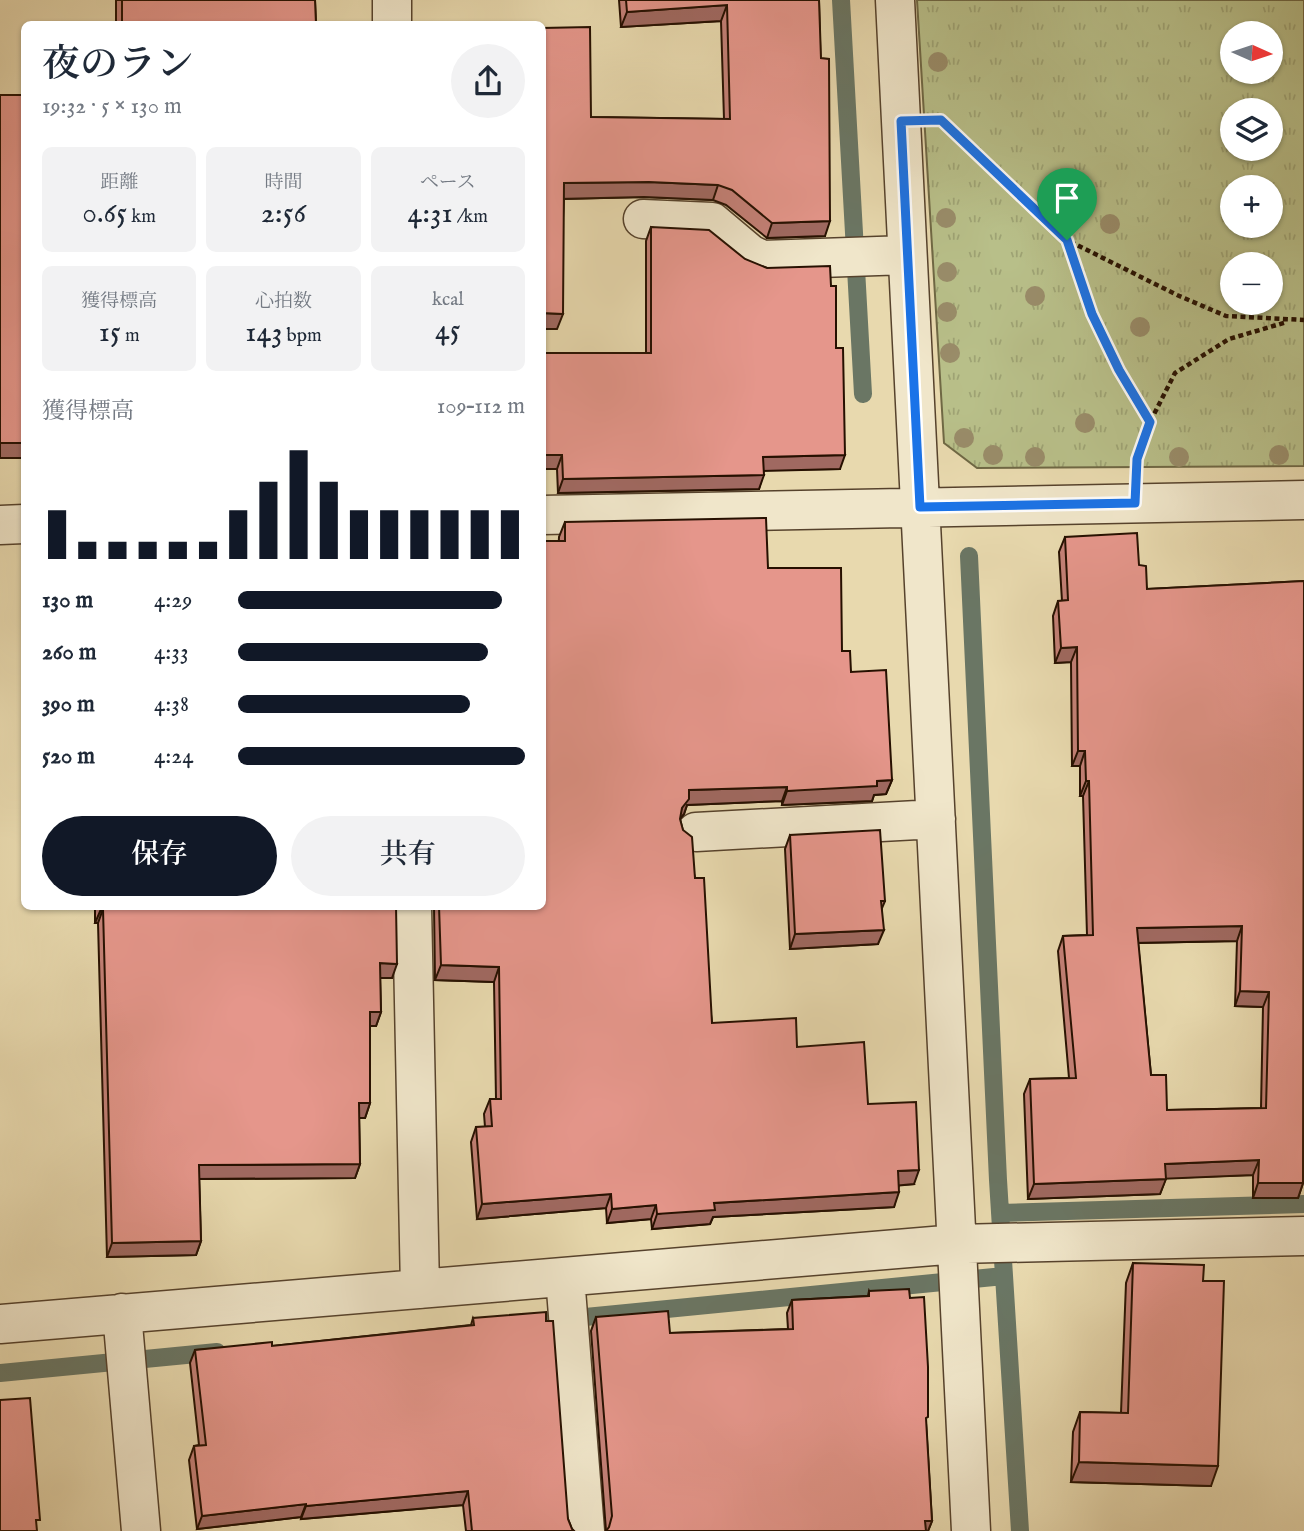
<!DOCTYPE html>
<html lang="ja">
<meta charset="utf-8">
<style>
body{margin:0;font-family:"IM FELL English","Noto Serif JP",serif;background:#f2f2f3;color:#1f2937;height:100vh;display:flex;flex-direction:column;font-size:26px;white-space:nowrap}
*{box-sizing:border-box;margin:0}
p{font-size:23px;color:#747a83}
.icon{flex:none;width:38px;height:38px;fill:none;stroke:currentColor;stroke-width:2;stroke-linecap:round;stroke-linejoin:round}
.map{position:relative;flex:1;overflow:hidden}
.details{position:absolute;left:21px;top:21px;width:525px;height:889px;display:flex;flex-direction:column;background:#fff;border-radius:10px;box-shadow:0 2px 5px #0004}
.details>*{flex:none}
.needle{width:46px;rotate:93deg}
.fabs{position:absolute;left:1220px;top:21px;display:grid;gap:14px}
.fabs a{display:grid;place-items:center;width:63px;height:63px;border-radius:50%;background:#fff;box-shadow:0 2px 5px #0004;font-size:35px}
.pin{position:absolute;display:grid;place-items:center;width:60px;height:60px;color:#fff;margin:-72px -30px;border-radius:50% 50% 50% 0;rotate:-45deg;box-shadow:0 0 7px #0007}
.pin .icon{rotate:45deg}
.round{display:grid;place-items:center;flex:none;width:74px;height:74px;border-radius:37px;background:#f2f2f3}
.summary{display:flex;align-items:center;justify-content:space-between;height:119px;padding:0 21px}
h1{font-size:38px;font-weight:600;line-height:52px}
.metrics{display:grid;grid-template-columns:repeat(3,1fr);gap:10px;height:119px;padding:7px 21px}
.metrics div{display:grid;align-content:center;border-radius:10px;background:#f2f2f3;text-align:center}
.metrics b{font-size:30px;font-weight:600}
.metrics small{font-size:19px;font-weight:400}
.metrics p{font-size:19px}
.chart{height:196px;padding:14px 21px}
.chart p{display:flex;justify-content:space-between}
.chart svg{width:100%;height:126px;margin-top:7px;stroke:#111827;stroke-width:6}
.primary-button{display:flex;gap:14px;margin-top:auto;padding:14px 21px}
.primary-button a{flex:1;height:80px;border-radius:42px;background:#111827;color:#fff;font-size:28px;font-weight:600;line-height:80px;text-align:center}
.primary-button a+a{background:#f2f2f3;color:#1f2937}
ul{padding:0 21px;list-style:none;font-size:23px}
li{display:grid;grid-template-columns:112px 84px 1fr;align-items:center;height:52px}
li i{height:18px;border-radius:9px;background:#111827}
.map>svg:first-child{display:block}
.grass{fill:url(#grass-tufts);stroke:#6f6844;stroke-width:2;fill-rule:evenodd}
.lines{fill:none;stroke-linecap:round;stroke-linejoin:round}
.stream{stroke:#6a7664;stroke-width:18}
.street-casing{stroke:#56422c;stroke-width:41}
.path{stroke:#261000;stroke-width:4.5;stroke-dasharray:5 3.5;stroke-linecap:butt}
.street{stroke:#f0e6ca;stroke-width:38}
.tree{fill:#998c69}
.wall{fill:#c58178;stroke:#261000;stroke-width:2;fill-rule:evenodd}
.shaded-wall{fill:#a06961;stroke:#261000;stroke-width:2}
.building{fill:#e5968b;stroke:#261000;stroke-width:2;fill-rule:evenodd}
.route-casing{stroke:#fff;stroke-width:14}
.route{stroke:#1a73e8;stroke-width:9}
</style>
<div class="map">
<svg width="1304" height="1531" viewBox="0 0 1304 1531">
<defs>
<pattern id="grass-tufts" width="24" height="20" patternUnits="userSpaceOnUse" patternTransform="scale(1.75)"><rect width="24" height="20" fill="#b8bf89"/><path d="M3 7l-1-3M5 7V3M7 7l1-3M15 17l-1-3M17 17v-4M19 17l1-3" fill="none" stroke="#9ea374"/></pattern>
</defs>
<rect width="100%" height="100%" fill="#e8d9ae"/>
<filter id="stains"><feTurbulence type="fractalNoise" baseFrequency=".00286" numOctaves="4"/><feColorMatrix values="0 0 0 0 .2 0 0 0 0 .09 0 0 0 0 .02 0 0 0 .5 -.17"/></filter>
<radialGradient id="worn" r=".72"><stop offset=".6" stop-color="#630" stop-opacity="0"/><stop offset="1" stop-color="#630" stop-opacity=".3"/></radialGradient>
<path class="grass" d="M917,0H1304V466L977,468L944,443ZM1232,33H1270V72H1232ZM1232,110H1270V149H1232ZM1232,187H1270V226H1232ZM1232,264H1270V303H1232Z"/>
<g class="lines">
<path class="stream" d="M841,0L863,394
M969,556L998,1180L1020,1531
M1000,1213L1304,1204
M524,1323L1004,1276
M0,1373L217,1352"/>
<defs>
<path id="street" d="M392,0V24
M895,0L971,1531
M643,219L712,222L750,254L762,260L907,255
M542,515L1304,500
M0,525L24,524
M696,832L936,819
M412,906L420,1289
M565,1277L585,1531
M122,1313L141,1531
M0,1324L957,1244L1304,1236"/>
</defs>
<use href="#street" class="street-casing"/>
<path class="path" d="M953,131L1067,240L1177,295L1226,316L1304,320
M1067,241L1092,314L1119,370L1150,422
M1139,453L1150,422L1175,373L1229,339L1287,322"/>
<use href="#street" class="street"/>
</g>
<g class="tree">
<circle cx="938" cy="62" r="10"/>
<circle cx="946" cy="218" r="10"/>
<circle cx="1110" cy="224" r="10"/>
<circle cx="947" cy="272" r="10"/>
<circle cx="1035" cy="296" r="10"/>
<circle cx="947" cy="312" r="10"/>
<circle cx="1140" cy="327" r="10"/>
<circle cx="950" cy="353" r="10"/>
<circle cx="1085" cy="423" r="10"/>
<circle cx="964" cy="438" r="10"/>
<circle cx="993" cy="455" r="10"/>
<circle cx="1279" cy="455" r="10"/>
<circle cx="1035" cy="457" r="10"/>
<circle cx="1179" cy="457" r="10"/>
</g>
<path class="wall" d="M116,0H315L316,24H116Z
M619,0H819L825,236L767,238L726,205L713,200L644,197L564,199L557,329L542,28L591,117L724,119L721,21L621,27Z
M651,227L767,268L831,286L836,348L840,469L764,470L759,489L558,493L557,469H542L646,353V241Z
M565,522L768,568L842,651L851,672L892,780L886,794L874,795L872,801L782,805V801L687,805L684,814L680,819L695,878L712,1023L797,1047L868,1104L914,1184L899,1185L894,1207L713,1217L710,1224L652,1229L651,1219L607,1223L606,1208L477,1219L471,1142L476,1127H485L484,1114L490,1099H496L494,982L435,980L434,906H542L559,537Z
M1065,537L1139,565L1147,589L1304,581L1303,1183L1298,1198H1253V1175L1166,1178L1160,1194L1028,1199L1024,1094L1030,1079L1069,1078L1058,951L1063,936L1087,935L1083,796H1080V766H1072L1071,662L1055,663L1053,616L1058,601H1062L1059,552ZM1237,941L1235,1006L1263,1007L1261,1108L1167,1110L1151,1075L1138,943Z
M790,835L885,901L882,908L878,944L790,949L785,849Z
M95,906H396L392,978H380L381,1012L376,1026H370V1103L365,1118H359L360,1164L355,1178L199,1179L201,1241L196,1255L107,1257L98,923H95Z
M1133,1263L1203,1281L1211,1486L1071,1482L1073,1432L1080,1412L1121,1413L1126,1283Z
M869,1291L926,1423L932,1521L928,1531H606L591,1331L596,1317L670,1333L788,1329L787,1313L792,1300L868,1296Z
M473,1318L568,1519L572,1529L574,1531H466L463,1505L301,1519V1517L197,1529L189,1460L194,1446L199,1445L190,1363L195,1350L272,1346L471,1325Z"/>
<path class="shaded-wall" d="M727,5L721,21L621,27L627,12Z
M649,182L718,185L713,200L644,197L558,199L564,183Z
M830,221L825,236L767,238L772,223Z
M542,313L563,314L557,329H542Z
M0,443H24V458H0Z
M542,455H562L557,469H542Z
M845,455L840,469L758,471L763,457Z
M764,475L759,489L558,493L563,479Z
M1077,647L1071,662L1055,663L1061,648Z
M1078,751H1085L1080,766H1072Z
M892,780L886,794L874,795L872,801L782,805L787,791L877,781Z
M1086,781H1089L1083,796H1080Z
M787,787L782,801L687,805L684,814L676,823L689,790Z
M101,909H103L98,923H95Z
M1242,926L1237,941L1132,943L1137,928Z
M884,930L878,944L790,949L795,934Z
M380,963L397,964L392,978H375Z
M441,965L499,967L494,982L435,980Z
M1240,991L1269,992L1263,1007L1235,1006Z
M370,1012H381L376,1026H365Z
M359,1103H370L365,1118H354Z
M1259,1160L1253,1175L1159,1179L1165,1164Z
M360,1164L355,1178L194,1179L199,1165Z
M919,1170L914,1184L893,1186L898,1171Z
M1166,1179L1160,1194L1028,1199L1034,1184Z
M1258,1183H1303L1298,1198H1253Z
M899,1192L894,1207L713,1217L710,1224L652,1229L657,1214L714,1203Z
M611,1194L606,1208L477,1219L482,1204Z
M656,1205L651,1219L607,1223L612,1209Z
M201,1241L196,1255L107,1257L112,1243Z
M1079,1462L1218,1466L1211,1486L1071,1482Z
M468,1491L463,1505L301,1519L306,1506Z
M306,1504L301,1517L197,1529L202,1516Z
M925,1521H932L928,1531H921Z"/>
<path class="building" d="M122,0H315L316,24H122Z
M626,0H819L821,58L829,59L830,221L772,223L732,190L718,185L649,182L564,183L563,314L542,313V28L590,27L591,117L730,119L727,5L627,12Z
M0,95H24V443H0Z
M651,227L709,230L745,259L767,268L830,266L831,286H836V348H843L845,455L763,457L764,475L563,479L562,455H542V353H651Z
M766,518L768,568H841L842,651H850L851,672L886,670L892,780L877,781V786L787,791V787L689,790V799L682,808L680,819L683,830L692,837L695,878H704L712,1023L796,1018L797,1047L864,1042L868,1104L916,1102L919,1170L898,1171L899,1192L714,1203L715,1210L657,1214L656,1205L612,1209L611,1194L482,1204L476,1127L492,1126L490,1099H501L499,967L441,965L439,906H542V541H565V522Z
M1137,533L1139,565L1146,566L1147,589L1304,581L1303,1183H1258L1259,1160L1165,1164L1166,1179L1034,1184L1030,1079L1076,1078L1063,936L1093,935L1089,781H1086L1085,751H1078L1077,647L1061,648L1058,601L1068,600L1065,537ZM1242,926L1240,991L1269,992L1266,1108L1167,1110L1166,1075H1151L1137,928Z
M880,830L885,901H881L884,930L795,934L790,835Z
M100,906H396L397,964L380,963L381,1012H370V1103H359L360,1164L199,1165L201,1241L112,1243L103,909H101Z
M1133,1263L1204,1265L1203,1281H1224L1218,1466L1079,1462L1080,1412L1128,1413Z
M909,1289L910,1298L924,1297L928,1367V1417L926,1418L932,1521H925L926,1531H606L609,1527L612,1516L596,1317L668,1311L670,1333L793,1329L792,1300L869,1296V1291Z
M546,1312V1321H553L568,1519L572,1529L574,1531H472L468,1491L306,1506V1504L202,1516L194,1446L206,1445L195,1350L272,1342V1346L474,1325L473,1318Z
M30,1398L40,1520H36L37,1531H0V1400Z"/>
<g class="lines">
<defs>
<path id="route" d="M941,120L1067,240L1092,314L1119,370L1150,422L1137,459L1135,503L920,507L901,121Z"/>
</defs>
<use href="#route" class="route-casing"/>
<use href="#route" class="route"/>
</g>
<rect width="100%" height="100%" filter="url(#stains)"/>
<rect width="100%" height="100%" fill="url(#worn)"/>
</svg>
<div class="fabs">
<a><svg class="needle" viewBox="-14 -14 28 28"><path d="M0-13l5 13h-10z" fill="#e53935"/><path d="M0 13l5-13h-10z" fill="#747a83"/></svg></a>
<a><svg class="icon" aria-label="layers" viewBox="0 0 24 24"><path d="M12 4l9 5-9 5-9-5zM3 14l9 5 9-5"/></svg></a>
<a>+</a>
<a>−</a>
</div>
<div class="pin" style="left:1067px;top:240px;background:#1e9e55"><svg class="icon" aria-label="arrive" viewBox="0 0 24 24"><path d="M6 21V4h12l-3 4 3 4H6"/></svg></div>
<section class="details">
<div class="summary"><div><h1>夜のラン</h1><p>19:32 · 5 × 130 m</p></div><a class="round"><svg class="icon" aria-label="share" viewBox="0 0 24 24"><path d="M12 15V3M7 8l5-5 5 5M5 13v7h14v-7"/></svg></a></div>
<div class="metrics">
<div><p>距離</p><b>0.65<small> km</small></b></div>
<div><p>時間</p><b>2:56</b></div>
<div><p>ペース</p><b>4:31<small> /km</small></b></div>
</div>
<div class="metrics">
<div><p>獲得標高</p><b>15<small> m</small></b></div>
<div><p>心拍数</p><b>143<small> bpm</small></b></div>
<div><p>kcal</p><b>45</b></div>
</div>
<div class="chart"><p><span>獲得標高</span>109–112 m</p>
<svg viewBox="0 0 160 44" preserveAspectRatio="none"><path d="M5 44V27M15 44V38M25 44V38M35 44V38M45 44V38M55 44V38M65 44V27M75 44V17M85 44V6M95 44V17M105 44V27M115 44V27M125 44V27M135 44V27M145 44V27M155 44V27"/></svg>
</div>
<ul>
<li><b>130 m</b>4:29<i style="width:92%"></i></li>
<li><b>260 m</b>4:33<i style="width:87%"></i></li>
<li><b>390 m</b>4:38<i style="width:81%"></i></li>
<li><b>520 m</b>4:24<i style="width:100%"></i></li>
</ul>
<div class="primary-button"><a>保存</a><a>共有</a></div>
</section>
</div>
